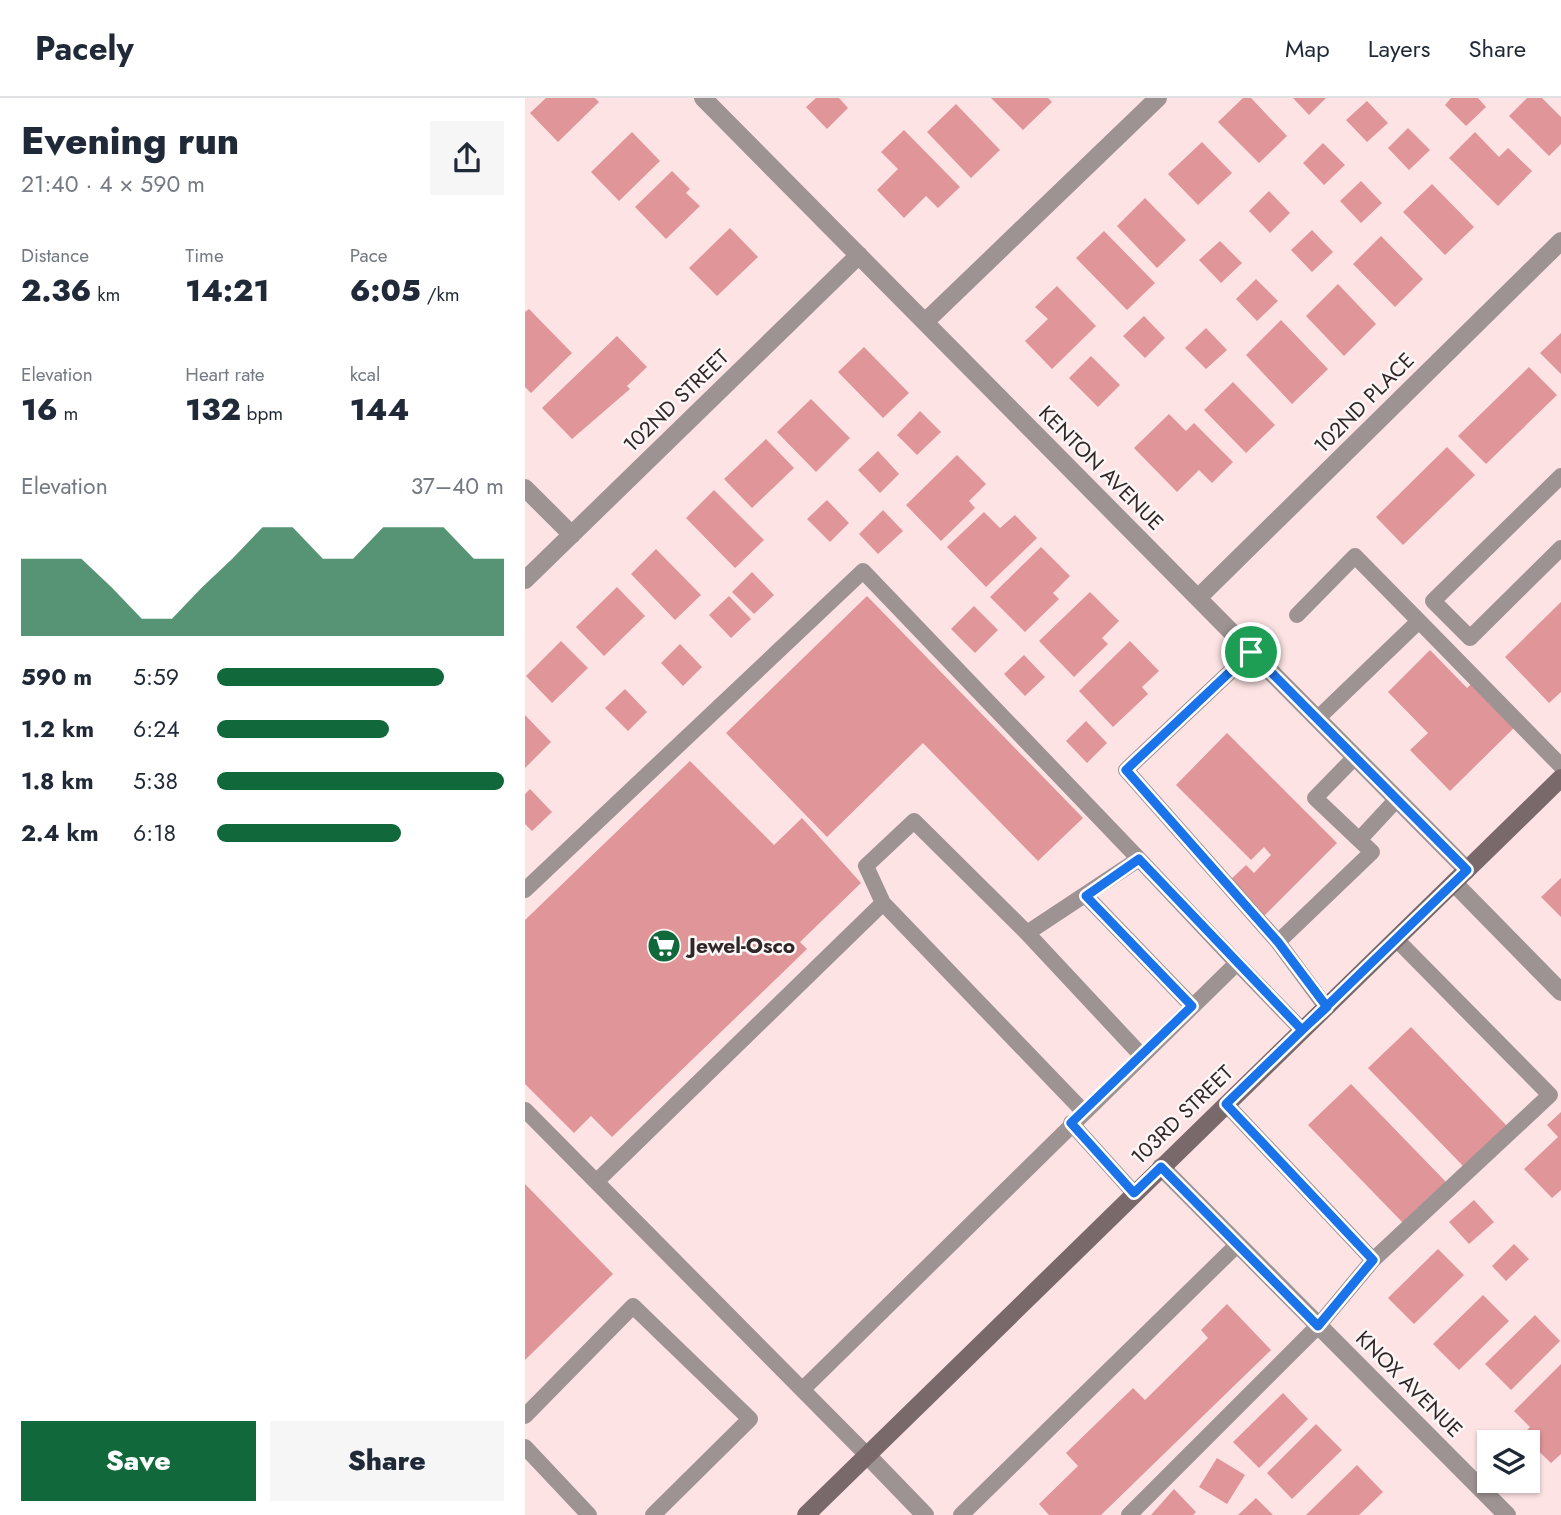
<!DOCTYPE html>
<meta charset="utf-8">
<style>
body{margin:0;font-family:Jost,sans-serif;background:#f6f6f7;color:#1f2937;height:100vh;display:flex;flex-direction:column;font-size:26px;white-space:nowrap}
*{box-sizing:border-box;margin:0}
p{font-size:23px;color:#747a83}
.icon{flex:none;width:38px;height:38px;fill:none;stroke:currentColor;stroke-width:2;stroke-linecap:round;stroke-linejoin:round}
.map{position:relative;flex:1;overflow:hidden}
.panel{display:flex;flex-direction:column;background:#fff;width:525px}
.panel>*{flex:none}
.fabs{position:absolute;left:952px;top:1332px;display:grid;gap:14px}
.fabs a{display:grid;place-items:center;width:63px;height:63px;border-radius:0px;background:#fff;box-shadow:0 2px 5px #0004;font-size:35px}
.pin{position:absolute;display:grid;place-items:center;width:60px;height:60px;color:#fff;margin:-30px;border:4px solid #fff;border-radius:50%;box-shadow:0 2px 7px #0007}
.round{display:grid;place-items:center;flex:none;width:74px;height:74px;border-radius:0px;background:#f6f6f7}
.head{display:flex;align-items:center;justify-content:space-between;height:119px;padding:0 21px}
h1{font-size:38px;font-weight:800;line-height:52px}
.metrics{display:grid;grid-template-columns:repeat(3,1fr);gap:10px;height:119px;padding:7px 21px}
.metrics div{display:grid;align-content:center}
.metrics b{font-size:30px;font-weight:800}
.metrics small{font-size:19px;font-weight:400}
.metrics p{font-size:19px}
.chart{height:196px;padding:14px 21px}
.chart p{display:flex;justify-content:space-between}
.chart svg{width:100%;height:126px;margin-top:7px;fill:#11683b;opacity:.7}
.cta{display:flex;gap:14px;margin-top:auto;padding:14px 21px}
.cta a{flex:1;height:80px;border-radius:0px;background:#11683b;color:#fff;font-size:28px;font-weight:800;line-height:80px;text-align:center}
.cta a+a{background:#f6f6f7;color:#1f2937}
ul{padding:0 21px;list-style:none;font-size:23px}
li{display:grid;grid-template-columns:112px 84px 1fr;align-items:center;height:52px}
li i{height:18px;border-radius:9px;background:#11683b}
header{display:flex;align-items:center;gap:42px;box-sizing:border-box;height:98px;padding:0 35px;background:#fff;border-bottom:2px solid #e0e1e3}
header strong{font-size:33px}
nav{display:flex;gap:38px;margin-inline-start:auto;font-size:24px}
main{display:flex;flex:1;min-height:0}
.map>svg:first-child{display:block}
.building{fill:#e09599}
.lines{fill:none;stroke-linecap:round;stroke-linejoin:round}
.lane{stroke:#9e9393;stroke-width:16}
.street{stroke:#9e9393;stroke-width:18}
.secondary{stroke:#79696a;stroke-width:18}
.route-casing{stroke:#fff;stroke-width:14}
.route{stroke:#1a73e8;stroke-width:9}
.labels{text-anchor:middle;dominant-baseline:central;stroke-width:5;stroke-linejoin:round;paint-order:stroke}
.street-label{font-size:21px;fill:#302727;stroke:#fcf6f6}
.poi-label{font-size:21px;font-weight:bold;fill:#302727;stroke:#fcf6f6;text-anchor:start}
</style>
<header>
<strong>Pacely</strong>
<nav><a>Map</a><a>Layers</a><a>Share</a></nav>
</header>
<main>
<section class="panel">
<div class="head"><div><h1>Evening run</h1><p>21:40 · 4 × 590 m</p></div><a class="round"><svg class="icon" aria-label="share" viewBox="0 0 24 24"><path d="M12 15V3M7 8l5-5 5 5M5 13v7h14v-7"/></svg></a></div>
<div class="metrics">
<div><p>Distance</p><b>2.36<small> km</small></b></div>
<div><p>Time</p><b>14:21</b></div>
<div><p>Pace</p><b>6:05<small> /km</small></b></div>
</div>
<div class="metrics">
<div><p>Elevation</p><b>16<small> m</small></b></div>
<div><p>Heart rate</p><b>132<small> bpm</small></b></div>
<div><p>kcal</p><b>144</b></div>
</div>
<div class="chart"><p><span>Elevation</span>37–40 m</p>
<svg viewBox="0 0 160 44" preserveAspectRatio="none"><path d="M0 44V17L10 17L20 17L30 27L40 38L50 38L60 27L70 17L80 6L90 6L100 17L110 17L120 6L130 6L140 6L150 17L160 17V44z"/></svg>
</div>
<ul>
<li><b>590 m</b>5:59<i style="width:79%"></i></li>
<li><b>1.2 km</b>6:24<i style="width:60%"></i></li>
<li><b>1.8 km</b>5:38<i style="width:100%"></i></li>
<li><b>2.4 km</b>6:18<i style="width:64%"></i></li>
</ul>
<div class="cta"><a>Save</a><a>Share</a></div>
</section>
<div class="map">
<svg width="1036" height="1417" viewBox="0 0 1036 1417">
<rect width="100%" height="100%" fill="#fee3e4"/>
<path class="building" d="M21,0H70L74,4L33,44L5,15Z
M291,0H314L323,10L302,31L281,9Z
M466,0H523L527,4L498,32Z
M718,0H726L762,38L734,65L693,24Z
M768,0H801L784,17Z
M926,0H953L961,9L941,28L920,7Z
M1002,0H1017L1036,19V46L1024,58L984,18Z
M842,3L863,25L842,44L821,22Z
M431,6L475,52L446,80L402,34Z
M883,30L905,52L884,72L863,50Z
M379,32L435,89L413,110L401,98L379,120L352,92L373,71L356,54Z
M107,34L135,63L94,103L66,74Z
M950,34L974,59L983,50L1007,73L973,108L924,60Z
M677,44L707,75L673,107L643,76Z
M798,45L820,67L799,87L778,65Z
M147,73L165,91L161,95L175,108L141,141L110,109Z
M836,83L857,105L836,125L815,103Z
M907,86L949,129L920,157L878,114Z
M744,93L765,115L745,135L724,113Z
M620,100L661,142L632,170L592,128Z
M205,130L233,159L192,198L164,170Z
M787,132L808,154L787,174L766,152Z
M579,133L630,185L602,212L551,160Z
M856,138L898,181L870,209L828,166Z
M695,143L717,165L696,185L674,162Z
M731,181L753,203L732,223L711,201Z
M813,186L851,226L819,258L781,218Z
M532,188L571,228L527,271L500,243L523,221L510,209Z
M4,211L47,255L6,295L0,289V214Z
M619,218L640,240L620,260L598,238Z
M756,222L803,271L767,306L721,257Z
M681,230L702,252L681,271L660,250Z
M1036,235V276L1015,255Z
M92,238L122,269L102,288L105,291L47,341L17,310Z
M339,249L384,295L358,320L313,274Z
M566,258L595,287L573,309L544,280Z
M1004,269L1032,297L961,366L933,338Z
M708,284L750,327L721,355L679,312Z
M286,301L325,340L291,374L252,334Z
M395,313L416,334L392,357L372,337Z
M644,316L661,333L669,325L708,364L687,385L674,372L652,394L609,350Z
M241,341L269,370L227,410L199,381Z
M922,349L950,377L878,447L851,419Z
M353,353L374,376L355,395L333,372Z
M432,357L461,386L444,403L450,410L416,443L381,407Z
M189,392L239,442L210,470L161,420Z
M302,402L324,425L305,444L282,421Z
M358,412L378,433L353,456L334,436Z
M459,414L475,430L490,417L512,440L461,489L422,449Z
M516,449L545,478L528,495L534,501L500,534L465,499Z
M131,451L176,497L150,522L106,476Z
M227,474L249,497L229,516L207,494Z
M92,489L120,518L79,558L51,529Z
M565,494L594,523L577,540L583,546L549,579L514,543Z
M204,498L226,521L206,540L184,517Z
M342,498L558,720L513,763L398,645L302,739L201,635Z
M1036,504V594L1024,605L980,559Z
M449,508L473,532L450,555L426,531Z
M36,543L63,570L27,605L1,578Z
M605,543L634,573L617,589L623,596L588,629L554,593Z
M155,546L177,569L158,588L136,565Z
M905,552L942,590L949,583L992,627L925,693L885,652L903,635L863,594Z
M499,557L520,579L500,598L479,576Z
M100,591L122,614L103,633L80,610Z
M0,617L26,644L0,670Z
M561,623L582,645L562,665L541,643Z
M702,635L812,745L739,818L704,783L721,767L729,775L746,757L739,749L726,762L651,687Z
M165,663L249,747L277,720L336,785L275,844L282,851L87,1039L66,1018L49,1035L0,986V822Z
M5,691L27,714L7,733L0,726V696Z
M1036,780V819L1016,799Z
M886,929L982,1028L939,1069L843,970Z
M826,986L922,1085L880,1127L783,1027Z
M1036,1014V1092L1027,1100L999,1071L1033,1039L1022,1027Z
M0,1086L88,1176L0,1262Z
M949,1102L969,1124L944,1146L924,1124Z
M989,1146L1004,1161L981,1183L967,1168Z
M913,1151L939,1177L889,1226L863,1200Z
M958,1197L984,1223L934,1272L908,1246Z
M702,1206L746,1252L576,1417H524L514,1406L553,1368L541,1355L608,1290L620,1302L683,1240L676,1232Z
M1010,1217L1035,1243L986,1292L960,1266Z
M1036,1266V1356L1026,1365L997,1337L1005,1329L989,1313Z
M758,1295L783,1321L734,1370L708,1344Z
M791,1326L817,1352L767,1401L742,1375Z
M692,1360L720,1377L702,1406L674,1389Z
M832,1367L858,1394L834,1417H781Z
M649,1391L671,1414L668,1417H626Z
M731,1400L748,1417H713Z"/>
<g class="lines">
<path class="lane" d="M1036,378L908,503L945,540L1036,450
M772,517L830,458L894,523L792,621
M894,523L1036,668
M726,554L601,672L753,844L801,909
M834,742L872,701
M0,792L338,473L614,761
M561,798L667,908
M502,835L616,957
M753,844L847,754L790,700L830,659
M701,1006L848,1162L1025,997L871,841
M0,1012L342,1357
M558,1013L358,805L341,768L389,723L502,835L614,761L712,865
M546,1025L609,1095
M72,1083L358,805
M278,1291L712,865L777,932
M0,1318L108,1208L225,1321L128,1417
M0,1349L64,1417
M436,1417L713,1146
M604,1417L793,1228L848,1162"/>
<path class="street" d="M178,0L942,772
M400,224L633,0
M0,390L47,437
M0,482L334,157
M673,500L1036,143
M929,785L1036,894
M636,1069L982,1417
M342,1357L400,1417"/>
<path class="secondary" d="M281,1417L1036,680"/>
</g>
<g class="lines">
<defs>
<path id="route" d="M726,554L601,672L753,844L802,909L777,932L614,761L561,798L667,908L546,1025L609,1095L636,1069L793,1228L848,1162L701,1006L942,772L726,554"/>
</defs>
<use href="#route" class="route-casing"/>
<use href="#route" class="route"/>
</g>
<defs>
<symbol id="supermarket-disc" viewBox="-11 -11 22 22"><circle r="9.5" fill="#11683b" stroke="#fcf6f6"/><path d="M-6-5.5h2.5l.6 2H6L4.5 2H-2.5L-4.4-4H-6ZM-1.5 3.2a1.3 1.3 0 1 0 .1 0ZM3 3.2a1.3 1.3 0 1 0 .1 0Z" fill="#fff"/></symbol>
</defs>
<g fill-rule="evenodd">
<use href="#supermarket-disc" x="120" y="829" width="38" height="38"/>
</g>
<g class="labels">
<g class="street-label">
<text transform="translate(151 303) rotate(-44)">102ND STREET</text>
<text transform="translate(839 305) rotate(-45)">102ND PLACE</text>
<text transform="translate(576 370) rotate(45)">KENTON AVENUE</text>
<text transform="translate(657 1017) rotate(-44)">103RD STREET</text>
<text transform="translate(884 1286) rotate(45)">KNOX AVENUE</text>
</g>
<g class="poi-label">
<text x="164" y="848">Jewel-Osco</text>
</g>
</g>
</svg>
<div class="fabs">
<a><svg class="icon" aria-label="layers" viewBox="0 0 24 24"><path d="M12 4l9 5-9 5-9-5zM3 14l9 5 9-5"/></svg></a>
</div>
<div class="pin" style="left:726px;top:554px;background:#1e9e55"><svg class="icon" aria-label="arrive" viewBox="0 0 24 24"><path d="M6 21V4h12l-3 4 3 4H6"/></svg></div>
</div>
</main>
